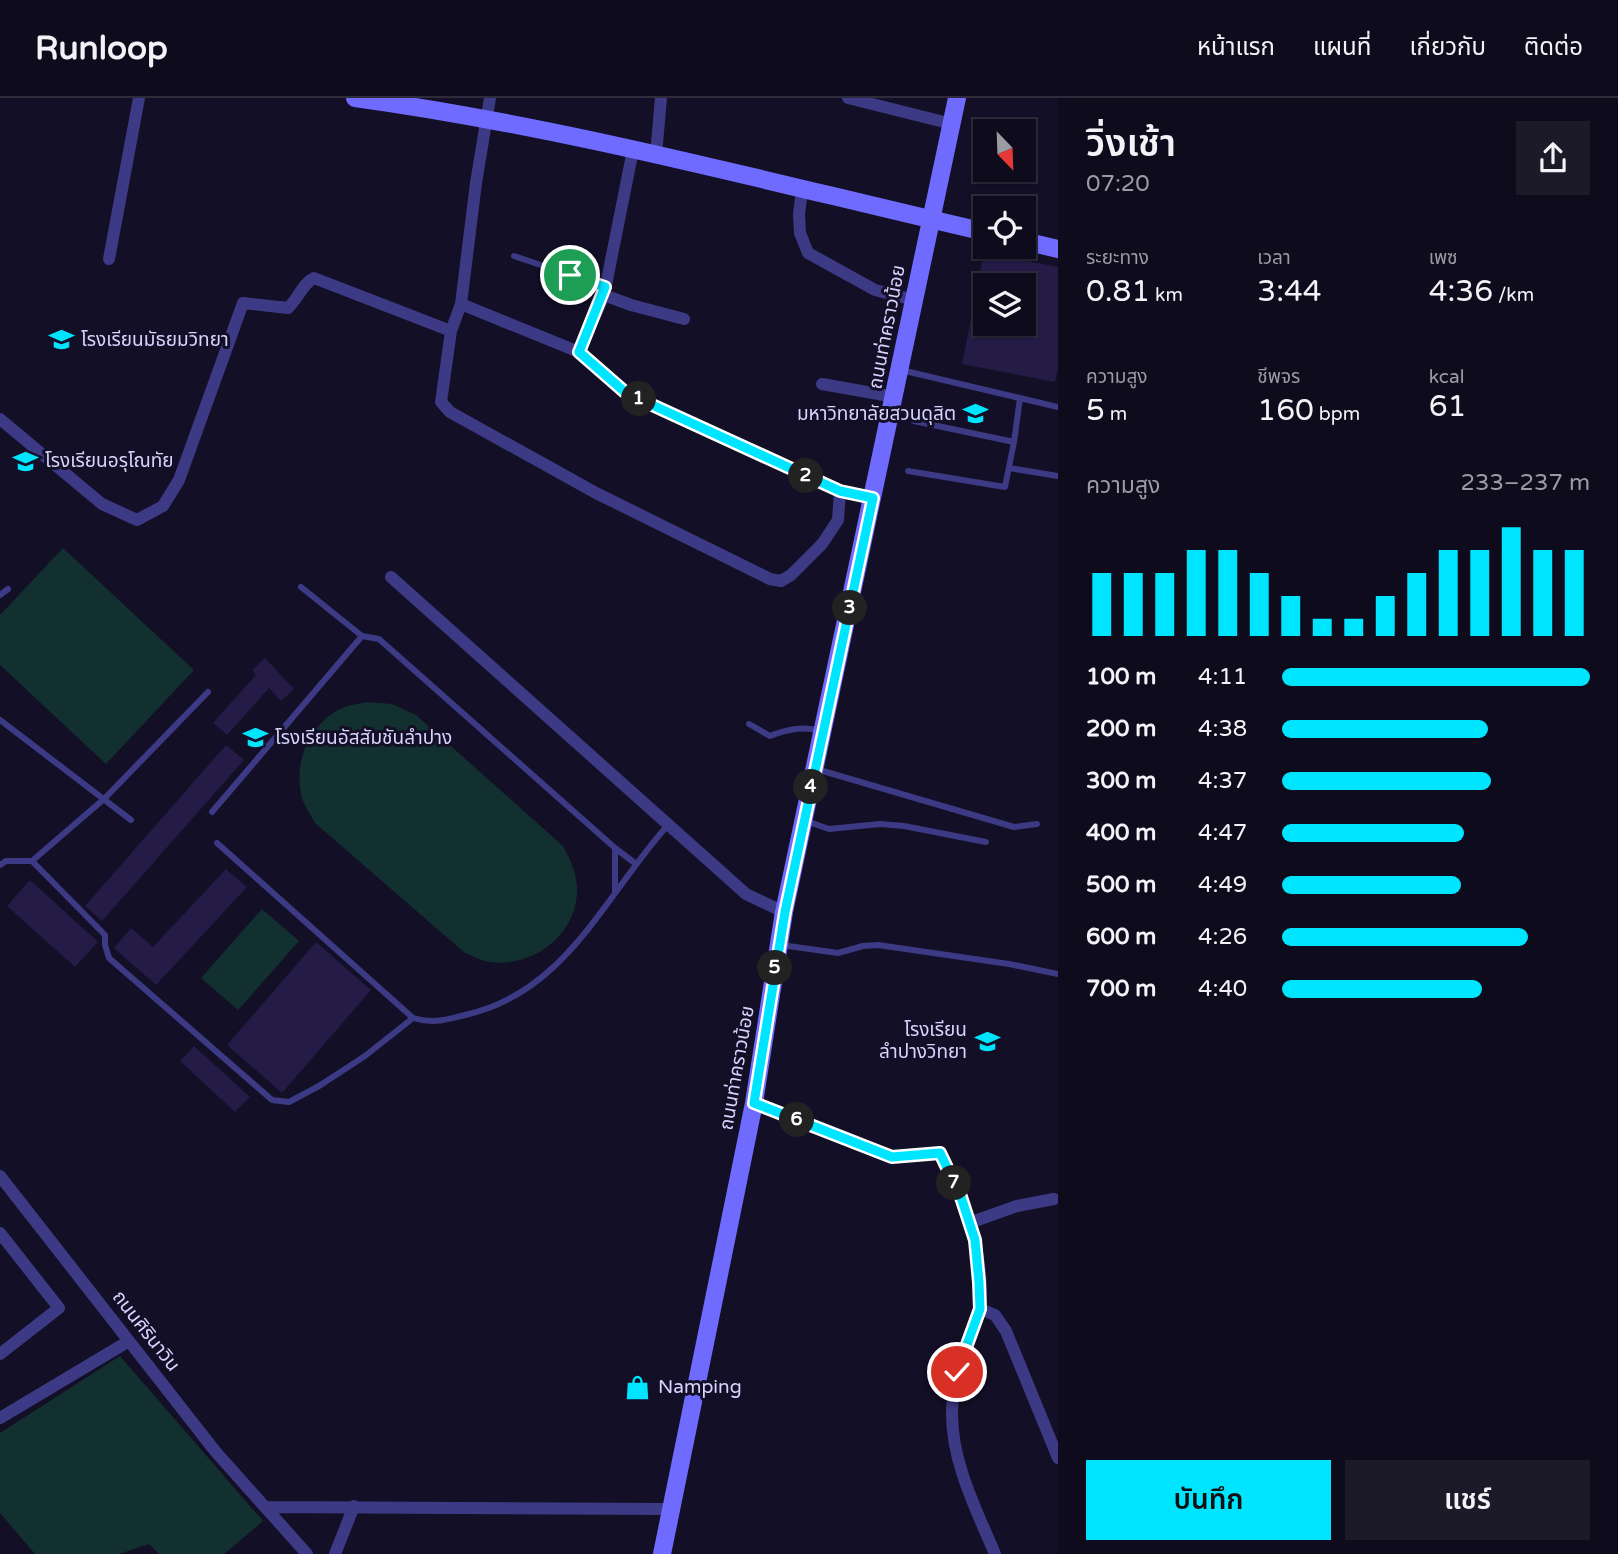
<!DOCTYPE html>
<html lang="th">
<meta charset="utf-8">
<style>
body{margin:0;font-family:"Varela Round","Noto Sans Thai",sans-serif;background:#1c1929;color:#f1f3f6;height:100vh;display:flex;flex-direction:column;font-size:26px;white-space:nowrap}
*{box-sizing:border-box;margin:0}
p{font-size:23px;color:#9b9ba3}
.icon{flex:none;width:38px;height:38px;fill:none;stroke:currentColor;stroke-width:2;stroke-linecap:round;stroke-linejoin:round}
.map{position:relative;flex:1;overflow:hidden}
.sheet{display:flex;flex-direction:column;background:#0e0b1c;width:560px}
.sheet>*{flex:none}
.needle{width:46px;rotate:157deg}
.controls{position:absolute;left:973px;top:21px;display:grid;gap:14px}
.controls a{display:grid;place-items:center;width:63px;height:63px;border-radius:0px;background:#0e0b1c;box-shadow:0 2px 5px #0004,0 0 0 2px #2e2b3b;font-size:35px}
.pin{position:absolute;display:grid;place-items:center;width:60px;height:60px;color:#fff;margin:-30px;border:4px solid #fff;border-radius:50%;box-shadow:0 2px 7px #0007}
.km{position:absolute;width:35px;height:35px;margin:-18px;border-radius:50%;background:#222;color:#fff;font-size:19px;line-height:35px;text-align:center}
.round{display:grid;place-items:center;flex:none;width:74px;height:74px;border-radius:0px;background:#1c1929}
.headline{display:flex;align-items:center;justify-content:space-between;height:119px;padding:0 28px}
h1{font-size:38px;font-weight:600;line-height:52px}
.metrics{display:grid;grid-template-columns:repeat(3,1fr);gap:10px;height:119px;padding:7px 28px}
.metrics div{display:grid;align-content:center}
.metrics b{font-size:30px;font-weight:600}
.metrics small{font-size:19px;font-weight:400}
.metrics p{font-size:19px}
.chart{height:196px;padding:14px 28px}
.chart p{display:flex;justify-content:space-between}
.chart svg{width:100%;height:126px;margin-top:7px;stroke:#00e5ff;stroke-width:6}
.action{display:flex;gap:14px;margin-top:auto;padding:14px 28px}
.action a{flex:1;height:80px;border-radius:0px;background:#00e5ff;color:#111;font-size:28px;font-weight:600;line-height:80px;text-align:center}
.action a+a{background:#1c1929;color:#f1f3f6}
ul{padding:0 28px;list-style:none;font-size:23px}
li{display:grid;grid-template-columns:112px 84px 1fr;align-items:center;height:52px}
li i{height:18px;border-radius:9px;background:#00e5ff}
header{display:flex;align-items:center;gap:42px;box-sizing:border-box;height:98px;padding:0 35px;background:#0e0b1c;border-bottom:2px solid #2e2b3b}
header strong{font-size:33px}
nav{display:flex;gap:38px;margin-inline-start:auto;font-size:24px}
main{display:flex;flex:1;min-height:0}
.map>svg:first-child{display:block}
.green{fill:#12302f}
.building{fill:#241b47;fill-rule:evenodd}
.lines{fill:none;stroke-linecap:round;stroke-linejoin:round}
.lane{stroke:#3d3a85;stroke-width:6}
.street{stroke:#3d3a85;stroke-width:12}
.secondary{stroke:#6f6bff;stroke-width:18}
.route-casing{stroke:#fff;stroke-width:14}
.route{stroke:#00e5ff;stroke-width:9}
.labels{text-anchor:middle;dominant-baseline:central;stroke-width:6;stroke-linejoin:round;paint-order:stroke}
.street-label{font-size:19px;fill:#d9d4ff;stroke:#130f26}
.poi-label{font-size:19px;fill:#d9d4ff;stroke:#130f26;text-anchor:start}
</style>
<header>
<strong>Runloop</strong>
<nav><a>หน้าแรก</a><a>แผนที่</a><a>เกี่ยวกับ</a><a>ติดต่อ</a></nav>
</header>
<main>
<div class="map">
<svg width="1058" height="1456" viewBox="0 0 1058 1456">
<rect width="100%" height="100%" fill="#130f26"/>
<path class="green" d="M63,450L194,572L106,666L0,567V517Z
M367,604L392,606L416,617L563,748C570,761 576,774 577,789C579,835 534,870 490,864C482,863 473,858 465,855L315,725C311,717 305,709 302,700C293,666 308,628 340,611C348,607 358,606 367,604Z
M262,811L299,843L238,912L201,880Z
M120,1258L263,1423L224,1456H159L149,1446L119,1456H35L0,1415V1335Z"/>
<path class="building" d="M984,154L1058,169V270L1055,284L962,266ZM985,187H1024V226H985Z
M265,560L294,591L281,603L269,590L227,637L213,625L256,577L252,572Z
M226,647L244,662L102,823L85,808Z
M226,771L247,789L156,887L114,850L131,830L153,849Z
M30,782L98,844L75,869L7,808Z
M316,844L371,892L282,995L227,947Z
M194,948L250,999L235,1014L180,963Z"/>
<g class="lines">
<path class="lane" d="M514,158L605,189
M901,272L1058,309
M914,323L1014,344
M1009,370L1058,378
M908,373L1005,389L1014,344L1020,300
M301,489L362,538L379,541L615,750V794
M0,497L8,491
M0,622L131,722
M749,626L770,638C788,631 803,628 821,633
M816,671L1014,729L1037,726
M212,714L362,538
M806,723L829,731L880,726L904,728L986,744
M217,745L413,920C433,926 444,922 465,917C566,895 605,797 668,727
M615,750L636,766
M32,763L105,837V847L109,860L272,1002L289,1004L319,988L365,958L413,920
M0,767L6,763H32L104,701L208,594
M781,847L838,855L863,848L878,847L1009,866L1058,876"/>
<path class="street" d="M490,0L476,85L461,206L451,233L441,304L450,314L596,395L770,481L781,483L791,477L822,446L838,422L840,393L873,400
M848,0L952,26
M656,57L661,0
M802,92L799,116L800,135L808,155L875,192L914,202
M109,161L139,0
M604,197L631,207L684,221
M461,206L579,254L626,295L840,393
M579,254L604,197L633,52
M822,286L895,299
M0,321L102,406L137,422L163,408L179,382L243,205L288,210C298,201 303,185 314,180L451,233
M391,479L746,796L784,814
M754,1005L892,1059L940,1055C962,1102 986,1155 980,1209C978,1219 973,1230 969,1240C960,1264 953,1287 952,1313C951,1363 976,1411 995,1456
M0,1078L215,1353L307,1456
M969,1125L1017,1108L1054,1101
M0,1135L59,1210L0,1256
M980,1211L995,1217L1006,1233L1058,1360
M0,1320L129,1243
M265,1409L670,1411
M335,1456L354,1408"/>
<path class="secondary" d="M355,0C567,29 776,86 985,134
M1024,143L1058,151
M662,1456L754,1005L784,814L957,0"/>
</g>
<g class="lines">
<defs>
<path id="route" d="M570,177L605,189L579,254L626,295L840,393L873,400L785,814L754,1005L892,1059L940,1055L961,1099L975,1142L979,1184L980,1211L957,1274"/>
</defs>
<use href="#route" class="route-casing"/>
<use href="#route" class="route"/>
</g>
<defs>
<symbol id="school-bare" viewBox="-9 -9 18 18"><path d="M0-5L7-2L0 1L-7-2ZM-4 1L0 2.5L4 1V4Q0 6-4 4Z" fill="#00e5ff" stroke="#130f26" stroke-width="2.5" paint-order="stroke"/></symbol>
<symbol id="university-bare" viewBox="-9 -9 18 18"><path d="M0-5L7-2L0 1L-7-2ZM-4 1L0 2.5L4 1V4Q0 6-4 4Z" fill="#00e5ff" stroke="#130f26" stroke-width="2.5" paint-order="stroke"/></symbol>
<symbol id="shop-bare" viewBox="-9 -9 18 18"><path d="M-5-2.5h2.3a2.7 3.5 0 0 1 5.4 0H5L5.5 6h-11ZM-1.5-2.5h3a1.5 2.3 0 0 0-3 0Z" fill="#00e5ff" stroke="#130f26" stroke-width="2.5" paint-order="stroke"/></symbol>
</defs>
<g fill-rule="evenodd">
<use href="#school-bare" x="44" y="224" width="35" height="35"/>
<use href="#university-bare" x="958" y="298" width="35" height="35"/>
<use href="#school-bare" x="8" y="346" width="35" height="35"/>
<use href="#school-bare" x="238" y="622" width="35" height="35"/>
<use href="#school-bare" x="970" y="926" width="35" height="35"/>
<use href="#shop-bare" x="620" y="1272" width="35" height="35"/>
</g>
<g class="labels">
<g class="street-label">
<text transform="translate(887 229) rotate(-79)">ถนนท่าคราวน้อย</text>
<text transform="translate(737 970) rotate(-80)">ถนนท่าคราวน้อย</text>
<text transform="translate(146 1233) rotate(52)">ถนนศิรินาวิน</text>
</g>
<g class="poi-label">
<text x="81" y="242">โรงเรียนมัธยมวิทยา</text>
<text x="956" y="316" text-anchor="end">มหาวิทยาลัยสวนดุสิต</text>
<text x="45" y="363">โรงเรียนอรุโณทัย</text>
<text x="275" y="640">โรงเรียนอัสสัมชันลำปาง</text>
<text x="967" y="932" text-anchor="end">โรงเรียน<tspan x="967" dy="22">ลำปางวิทยา</tspan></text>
<text x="658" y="1289">Namping</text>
</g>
</g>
</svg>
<div class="controls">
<a><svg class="needle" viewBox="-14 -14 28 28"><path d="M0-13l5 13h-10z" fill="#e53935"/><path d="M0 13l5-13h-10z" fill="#9b9ba3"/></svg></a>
<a><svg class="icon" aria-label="locate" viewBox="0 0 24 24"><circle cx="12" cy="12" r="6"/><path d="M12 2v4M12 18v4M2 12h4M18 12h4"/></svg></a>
<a><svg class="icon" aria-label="layers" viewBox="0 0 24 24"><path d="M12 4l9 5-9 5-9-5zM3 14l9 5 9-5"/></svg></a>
</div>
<div class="pin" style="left:570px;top:177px;background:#1e9e55"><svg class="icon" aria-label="arrive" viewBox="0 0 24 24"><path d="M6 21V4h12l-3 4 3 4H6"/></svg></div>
<div class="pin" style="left:957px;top:1274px;background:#d93025"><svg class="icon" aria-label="check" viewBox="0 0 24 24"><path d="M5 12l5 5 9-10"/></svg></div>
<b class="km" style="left:639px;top:301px">1</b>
<b class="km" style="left:806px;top:378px">2</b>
<b class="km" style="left:850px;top:510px">3</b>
<b class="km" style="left:811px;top:689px">4</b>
<b class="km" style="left:775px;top:870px">5</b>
<b class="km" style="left:797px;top:1022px">6</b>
<b class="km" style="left:954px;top:1085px">7</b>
</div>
<section class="sheet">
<div class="headline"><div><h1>วิ่งเช้า</h1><p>07:20</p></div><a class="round"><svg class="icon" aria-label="share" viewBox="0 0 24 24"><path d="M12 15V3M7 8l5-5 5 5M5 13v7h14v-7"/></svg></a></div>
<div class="metrics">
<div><p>ระยะทาง</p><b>0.81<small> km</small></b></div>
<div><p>เวลา</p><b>3:44</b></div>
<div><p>เพซ</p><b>4:36<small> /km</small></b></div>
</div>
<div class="metrics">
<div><p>ความสูง</p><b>5<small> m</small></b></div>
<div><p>ชีพจร</p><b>160<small> bpm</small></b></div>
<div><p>kcal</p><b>61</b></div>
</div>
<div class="chart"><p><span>ความสูง</span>233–237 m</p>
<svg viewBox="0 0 160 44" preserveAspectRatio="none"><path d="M5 44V22M15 44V22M25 44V22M35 44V14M45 44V14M55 44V22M65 44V30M75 44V38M85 44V38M95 44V30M105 44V22M115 44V14M125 44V14M135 44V6M145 44V14M155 44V14"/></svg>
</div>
<ul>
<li><b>100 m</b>4:11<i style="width:100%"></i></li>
<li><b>200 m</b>4:38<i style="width:67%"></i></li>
<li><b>300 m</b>4:37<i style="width:68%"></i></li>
<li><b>400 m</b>4:47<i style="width:59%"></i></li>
<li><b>500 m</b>4:49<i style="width:58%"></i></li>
<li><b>600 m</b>4:26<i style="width:80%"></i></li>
<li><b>700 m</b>4:40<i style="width:65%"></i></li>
</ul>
<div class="action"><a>บันทึก</a><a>แชร์</a></div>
</section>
</main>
